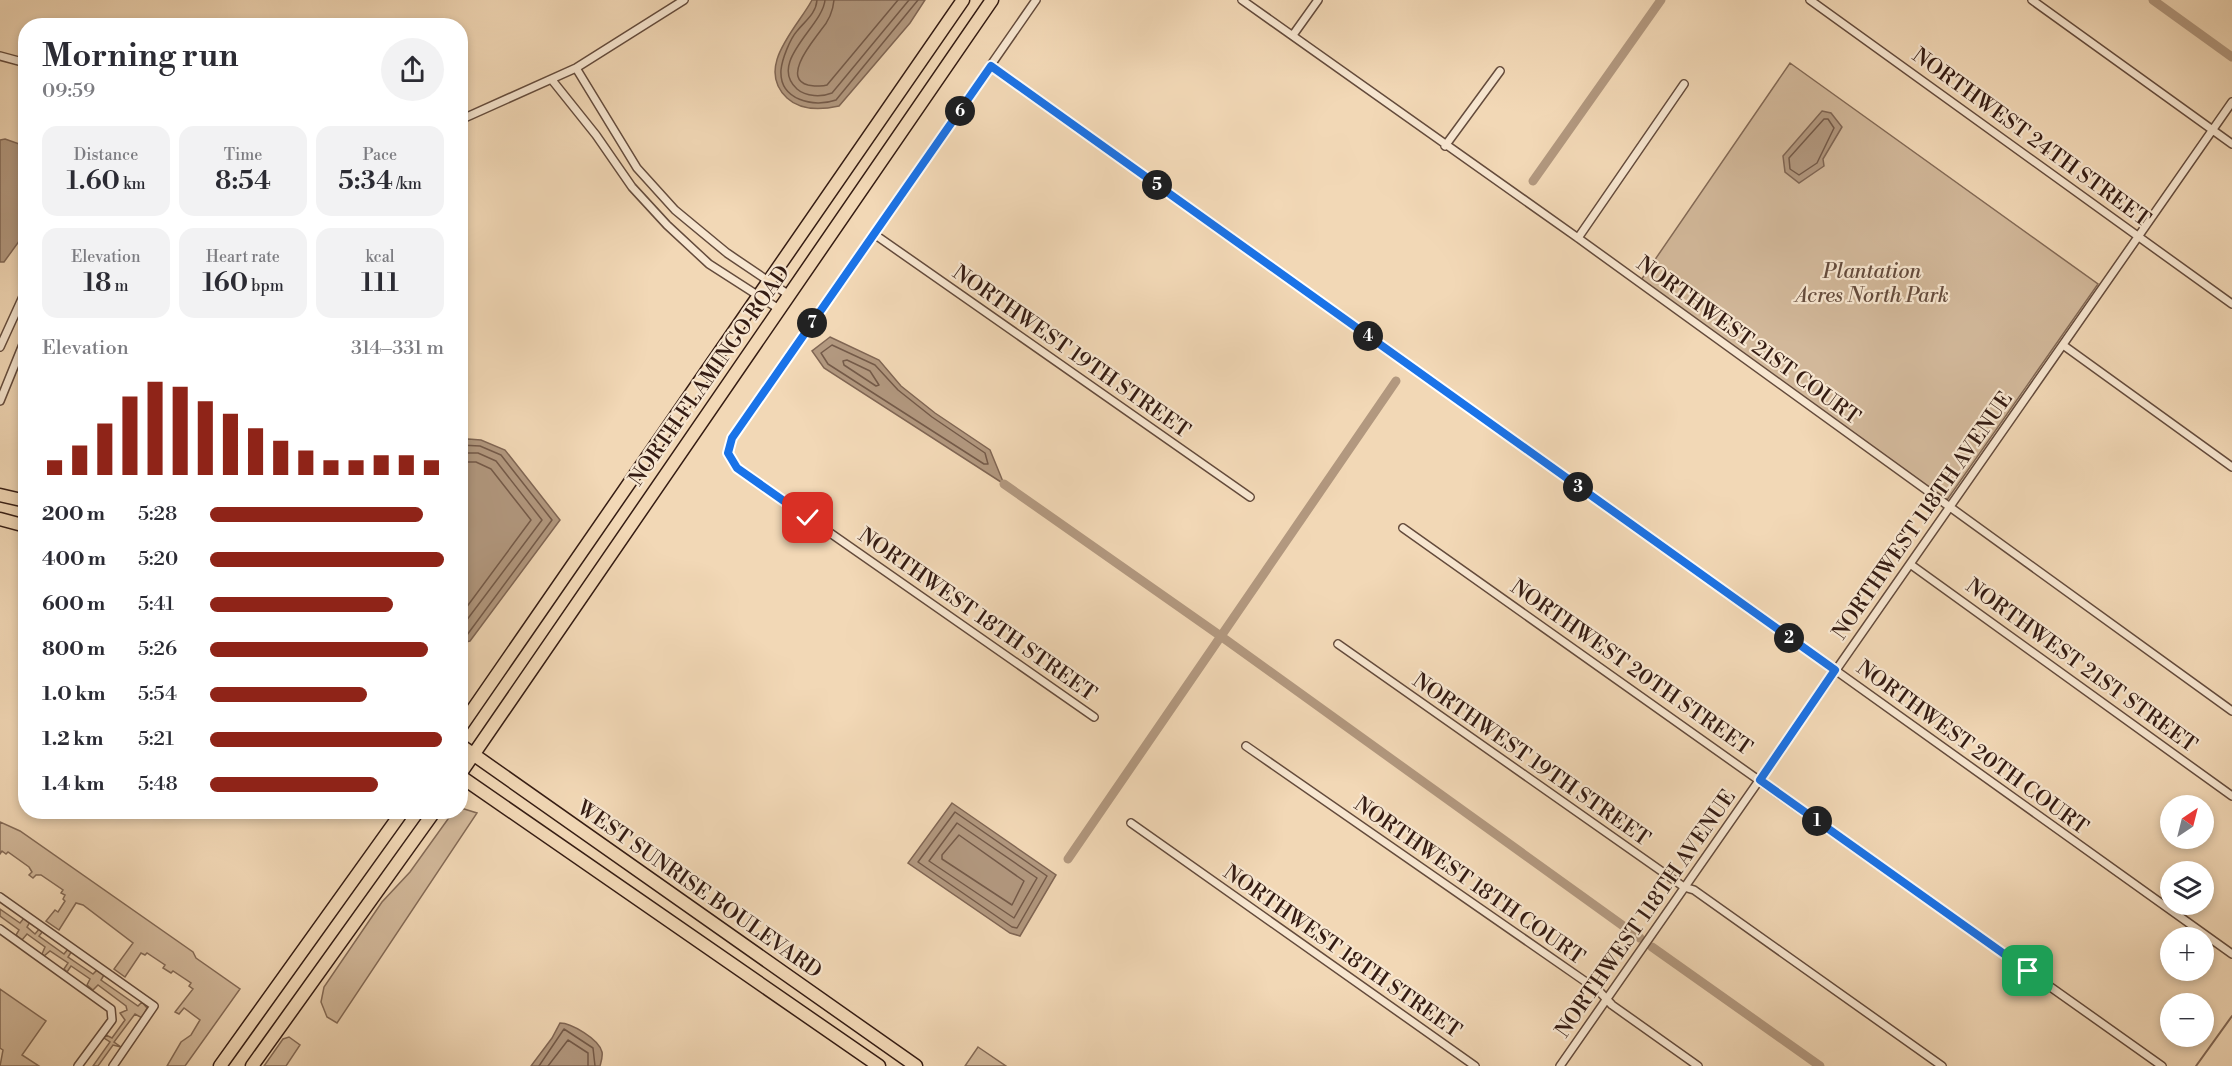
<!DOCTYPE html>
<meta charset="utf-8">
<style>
body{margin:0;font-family:"Libre Bodoni",serif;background:#f2f2f3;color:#2b2b33;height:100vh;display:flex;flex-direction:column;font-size:22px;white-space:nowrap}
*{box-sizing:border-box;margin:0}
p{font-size:20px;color:#7c7c81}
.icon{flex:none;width:33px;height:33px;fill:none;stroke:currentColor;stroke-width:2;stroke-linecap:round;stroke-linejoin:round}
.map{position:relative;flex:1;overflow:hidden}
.drawer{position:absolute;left:18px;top:18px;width:450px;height:801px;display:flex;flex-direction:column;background:#fff;border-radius:24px;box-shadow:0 3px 9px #0003}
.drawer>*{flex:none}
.needle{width:39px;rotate:35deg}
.tools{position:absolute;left:2160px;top:795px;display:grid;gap:12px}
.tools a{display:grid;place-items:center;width:54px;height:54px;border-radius:50%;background:#fff;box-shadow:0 3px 9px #0003;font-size:30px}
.pin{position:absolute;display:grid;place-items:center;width:51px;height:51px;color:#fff;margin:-26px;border-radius:12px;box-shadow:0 3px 9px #0006}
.km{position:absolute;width:30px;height:30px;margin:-15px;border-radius:50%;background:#222;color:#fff;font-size:16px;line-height:30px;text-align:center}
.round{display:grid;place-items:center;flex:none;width:63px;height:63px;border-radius:32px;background:#f2f2f3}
.overview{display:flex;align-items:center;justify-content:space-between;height:102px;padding:0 24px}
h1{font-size:33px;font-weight:600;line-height:45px}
.stats{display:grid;grid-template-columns:repeat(3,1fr);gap:9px;height:102px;padding:6px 24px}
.stats div{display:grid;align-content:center;border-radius:15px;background:#f2f2f3;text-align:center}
.stats b{font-size:26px;font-weight:600}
.stats small{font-size:16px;font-weight:400}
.stats p{font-size:16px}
.chart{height:168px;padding:12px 24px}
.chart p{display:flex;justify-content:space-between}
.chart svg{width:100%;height:108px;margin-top:6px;stroke:#8f2418;stroke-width:6}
ul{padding:0 24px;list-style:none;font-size:20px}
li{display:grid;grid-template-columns:96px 72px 1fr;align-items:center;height:45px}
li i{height:15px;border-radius:8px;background:#8f2418}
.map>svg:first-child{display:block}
.green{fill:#d2b89a;stroke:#846a56;stroke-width:1.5}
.water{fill:#b2987f;stroke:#806654;stroke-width:1.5}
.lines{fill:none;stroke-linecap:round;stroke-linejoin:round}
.shore{stroke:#745a49;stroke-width:1.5}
.stream{stroke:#806654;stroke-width:2}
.canal{stroke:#b2987f;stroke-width:9}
.minor-casing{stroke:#644b3c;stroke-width:10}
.trunk-casing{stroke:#351c13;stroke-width:15}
.minor{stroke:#f7e6d0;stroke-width:7}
.trunk{stroke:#f2d8b6;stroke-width:12}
.route-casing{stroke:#fff;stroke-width:12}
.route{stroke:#1a73e8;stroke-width:8}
.labels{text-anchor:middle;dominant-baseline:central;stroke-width:4.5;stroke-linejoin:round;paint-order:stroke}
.street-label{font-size:21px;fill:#351c13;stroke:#f7e6d0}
.park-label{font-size:21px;font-style:italic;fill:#644b3c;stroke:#f7e6d0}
</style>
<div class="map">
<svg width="2232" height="1066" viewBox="0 0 2232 1066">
<rect width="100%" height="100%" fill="#f2d8b6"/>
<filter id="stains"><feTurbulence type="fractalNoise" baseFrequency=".00333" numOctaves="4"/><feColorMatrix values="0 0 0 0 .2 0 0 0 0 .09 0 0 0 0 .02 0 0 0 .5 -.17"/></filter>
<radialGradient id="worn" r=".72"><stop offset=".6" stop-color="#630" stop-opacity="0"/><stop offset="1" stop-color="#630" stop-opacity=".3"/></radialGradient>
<path class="green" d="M1790,63L2098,284L1947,500L1641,280Z
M461,808L477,813L337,1023L327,1017L321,1002L324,987L382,902L410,872L453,812H460Z
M0,822L20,831L193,952L196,958L240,989L185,1066H167L181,1042L191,1035L200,1020L184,1008L179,1014L175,1012L193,989L189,986L191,983L173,971L171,973L163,968L165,965L147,953L145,955L141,953L125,977L114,969L133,943L83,905L76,903L59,930L46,921L55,910L58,912L65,901L63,899L65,895L61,893L63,890L41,875H36L33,878L29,875L32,872L29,867L8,852L6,854L2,851L0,854Z
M0,909L20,923L24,918L30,922L27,927L35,934L40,928L43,931L39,936L64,954L68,949L72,951L68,957L93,974L97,970L104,975L101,980L138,1006L142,1002L147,1008L142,1018L135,1014L114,1042L121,1047L113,1045L98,1066H93L110,1042L104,1038L106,1035L112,1038L125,1020L120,1013L127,1010L126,1006L98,985L93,990L87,985L90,979L71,966L67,972L64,969L68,963L50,951L44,956L42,954L45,947L27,934L22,940L16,935L19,930L0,916Z
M0,989L46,1021L22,1055L39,1066H0L3,1050L0,1048Z
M289,1037L300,1045L286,1066H264L283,1039Z
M978,1047L1006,1066H965Z"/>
<path class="water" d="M812,0H925L910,23L839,106C821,110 801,111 787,98C754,67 798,27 812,0Z
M1822,111L1831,113L1842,127L1823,159L1824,166L1799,183L1785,172L1783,156Z
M5,139L25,146V233L4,262H0V140Z
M830,337L879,360L901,386L935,413L990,450L1004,484L824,368L812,351Z
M468,439L481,440L505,450L560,520L470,641L461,643L460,440Z
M952,803L1056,875L1020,936L1010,933L908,863Z
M560,1023C571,1023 599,1039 602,1052C603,1056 601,1062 600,1066H531L552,1038Z"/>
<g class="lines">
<path class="shore" d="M817,0C816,14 805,21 797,31C790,39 782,59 781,70C779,100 814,108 836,100L918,0
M825,0C823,26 767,62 797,89C806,97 822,97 832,93L909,0
M834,0C833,11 828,22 821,30C814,40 781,78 808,85C815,86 821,87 827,85L898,0
M1824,119H1828L1834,128L1817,163L1799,175L1790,169L1789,158Z
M832,345L875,365L898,390L932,417L985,453L988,464H984L828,364L821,353Z
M847,360L870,371L879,385L876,386L844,365L843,361Z
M460,445L480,446L501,455L552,520L467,635L460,636
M460,453H478L496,461L542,520L460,629
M460,462H476L491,469L531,520L460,616
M955,812L1047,876L1017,928L1012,927L918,862Z
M957,823L1037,878L1014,918L929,861Z
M959,835L1024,881L1012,905L942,859V855Z
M539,1066L564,1029L593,1048L595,1066
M548,1066L568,1040L588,1053V1066"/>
<path class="stream" d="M2196,1066L2232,1016"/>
<path class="canal" d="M2153,0L2232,57
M1533,181L1661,0
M1004,484L1222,637L1640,938
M1068,859L1396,381
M1652,947L1820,1066"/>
<defs>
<path id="minor" d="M1036,0L732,438L728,453L737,468L1094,717
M1242,0L1578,238L2232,711
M1810,0L2232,304
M2032,0L2232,144
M1293,35L1318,0
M0,56L26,63
M991,66L2232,954
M576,68L637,168L675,210L727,253L789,295
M552,80L596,135L632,187L667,225L709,264L779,309
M460,120L576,68L684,0
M1445,146L1500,71
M874,234L1250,497
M1578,238L1684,84
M2063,345L2232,467
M0,347L26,290
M0,401L26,337
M1403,528L2162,1066
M1910,564L2232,796
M1338,644L1684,887L1694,890L1942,1066
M1246,746L1599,991L1612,1005L1698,1066
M1131,823L1475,1066
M0,897L154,1006L113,1066
M0,929L111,1009L112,1020L78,1066
M1560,1066L2232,102"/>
<path id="trunk" d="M0,495L26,501
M0,519L26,526
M460,728L963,0
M460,745L916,1066
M460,774L992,0
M460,776L879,1066
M220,1066L402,812
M252,1066L434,812"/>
</defs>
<use href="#minor" class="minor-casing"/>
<use href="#trunk" class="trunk-casing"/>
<use href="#minor" class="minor"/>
<use href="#trunk" class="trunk"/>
</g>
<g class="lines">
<defs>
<path id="route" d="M808,518L737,468L728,453L732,438L991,66L1835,670L1760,780L2028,971"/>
</defs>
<use href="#route" class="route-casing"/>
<use href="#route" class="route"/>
</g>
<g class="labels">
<g class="street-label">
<text transform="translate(2031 138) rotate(36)">NORTHWEST 24TH STREET</text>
<text transform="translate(1748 341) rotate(36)">NORTHWEST 21ST COURT</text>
<text transform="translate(1071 352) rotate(35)">NORTHWEST 19TH STREET</text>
<text transform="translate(710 376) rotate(-55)">NORTH FLAMINGO ROAD</text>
<text transform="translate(1923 516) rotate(-55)">NORTHWEST 118TH AVENUE</text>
<text transform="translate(977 615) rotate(35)">NORTHWEST 18TH STREET</text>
<text transform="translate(2081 666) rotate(36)">NORTHWEST 21ST STREET</text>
<text transform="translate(1631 668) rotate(35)">NORTHWEST 20TH STREET</text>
<text transform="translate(1972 748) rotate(36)">NORTHWEST 20TH COURT</text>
<text transform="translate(1531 760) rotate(35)">NORTHWEST 19TH STREET</text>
<text transform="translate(1469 881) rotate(35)">NORTHWEST 18TH COURT</text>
<text transform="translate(699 890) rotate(35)">WEST SUNRISE BOULEVARD</text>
<text transform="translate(1646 914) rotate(-55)">NORTHWEST 118TH AVENUE</text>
<text transform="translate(1342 952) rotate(35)">NORTHWEST 18TH STREET</text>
</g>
<g class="park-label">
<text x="1872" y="272">Plantation<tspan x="1872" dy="24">Acres North Park</tspan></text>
</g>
</g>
<rect width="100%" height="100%" filter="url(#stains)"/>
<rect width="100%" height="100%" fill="url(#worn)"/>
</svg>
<div class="tools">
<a><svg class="needle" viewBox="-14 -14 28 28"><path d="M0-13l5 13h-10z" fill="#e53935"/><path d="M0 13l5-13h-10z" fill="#7c7c81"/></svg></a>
<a><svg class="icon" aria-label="layers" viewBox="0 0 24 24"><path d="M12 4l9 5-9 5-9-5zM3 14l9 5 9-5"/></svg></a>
<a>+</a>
<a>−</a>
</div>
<div class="pin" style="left:2028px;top:971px;background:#1e9e55"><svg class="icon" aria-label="arrive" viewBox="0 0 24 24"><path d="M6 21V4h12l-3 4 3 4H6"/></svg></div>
<div class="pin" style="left:808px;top:518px;background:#d93025"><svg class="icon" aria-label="check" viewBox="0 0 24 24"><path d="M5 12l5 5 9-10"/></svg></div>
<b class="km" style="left:1817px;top:821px">1</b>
<b class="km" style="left:1789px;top:638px">2</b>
<b class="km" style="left:1578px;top:487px">3</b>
<b class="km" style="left:1368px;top:336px">4</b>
<b class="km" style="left:1157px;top:185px">5</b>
<b class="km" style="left:960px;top:111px">6</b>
<b class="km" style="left:812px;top:323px">7</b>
<section class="drawer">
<div class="overview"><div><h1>Morning run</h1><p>09:59</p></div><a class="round"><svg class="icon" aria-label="share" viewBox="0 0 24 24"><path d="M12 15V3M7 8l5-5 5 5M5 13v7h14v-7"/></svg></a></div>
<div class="stats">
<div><p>Distance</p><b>1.60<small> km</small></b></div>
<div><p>Time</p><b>8:54</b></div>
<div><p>Pace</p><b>5:34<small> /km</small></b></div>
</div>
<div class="stats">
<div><p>Elevation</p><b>18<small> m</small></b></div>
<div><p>Heart rate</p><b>160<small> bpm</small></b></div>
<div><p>kcal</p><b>111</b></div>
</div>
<div class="chart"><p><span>Elevation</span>314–331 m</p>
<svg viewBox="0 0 160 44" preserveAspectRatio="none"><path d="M5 44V38M15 44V32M25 44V23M35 44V12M45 44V6M55 44V8M65 44V14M75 44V19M85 44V25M95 44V30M105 44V34M115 44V38M125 44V38M135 44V36M145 44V36M155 44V38"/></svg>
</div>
<ul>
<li><b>200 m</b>5:28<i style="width:91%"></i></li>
<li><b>400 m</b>5:20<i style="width:100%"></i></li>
<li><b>600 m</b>5:41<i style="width:78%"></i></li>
<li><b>800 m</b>5:26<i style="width:93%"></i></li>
<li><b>1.0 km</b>5:54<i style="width:67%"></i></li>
<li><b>1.2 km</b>5:21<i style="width:99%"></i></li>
<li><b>1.4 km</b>5:48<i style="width:72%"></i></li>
</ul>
</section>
</div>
